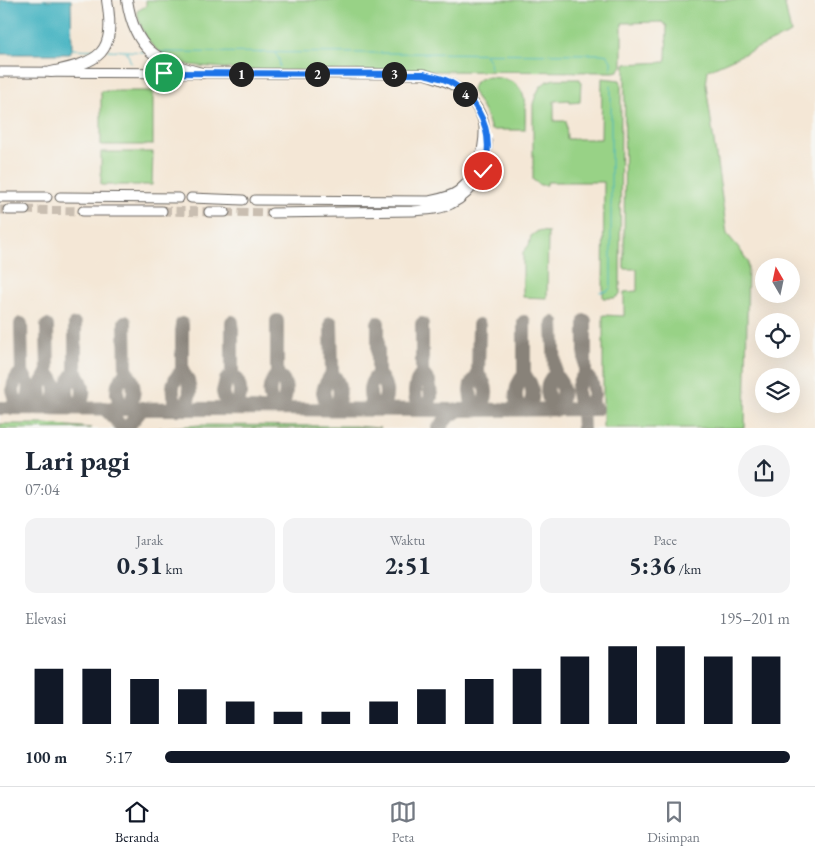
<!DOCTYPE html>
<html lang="id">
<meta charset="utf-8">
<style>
body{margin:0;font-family:"EB Garamond",serif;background:#f2f2f3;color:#1f2937;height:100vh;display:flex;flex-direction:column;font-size:19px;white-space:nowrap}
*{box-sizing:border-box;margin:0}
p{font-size:16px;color:#747a83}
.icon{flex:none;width:28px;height:28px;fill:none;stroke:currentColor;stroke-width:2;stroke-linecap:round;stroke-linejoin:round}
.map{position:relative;height:428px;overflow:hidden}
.side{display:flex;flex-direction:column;background:#fff;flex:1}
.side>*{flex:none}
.needle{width:32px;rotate:351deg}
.fabs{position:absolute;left:755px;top:258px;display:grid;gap:10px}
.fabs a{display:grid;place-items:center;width:45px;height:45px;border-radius:50%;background:#fff;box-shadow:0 5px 20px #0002;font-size:25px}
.pin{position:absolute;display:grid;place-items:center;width:42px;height:42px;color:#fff;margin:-21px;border:2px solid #fff;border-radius:50%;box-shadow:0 1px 5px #0007}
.km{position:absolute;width:25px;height:25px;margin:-12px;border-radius:50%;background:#222;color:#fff;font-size:14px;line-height:25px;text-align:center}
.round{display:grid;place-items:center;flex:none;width:52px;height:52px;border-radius:26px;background:#f2f2f3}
.overview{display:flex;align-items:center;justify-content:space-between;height:85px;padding:0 25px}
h1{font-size:28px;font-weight:700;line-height:38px}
.metrics{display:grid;grid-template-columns:repeat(3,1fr);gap:8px;height:85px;padding:5px 25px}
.metrics div{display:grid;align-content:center;border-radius:12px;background:#f2f2f3;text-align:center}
.metrics b{font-size:25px;font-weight:700}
.metrics small{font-size:14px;font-weight:400}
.metrics p{font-size:14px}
.chart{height:140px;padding:10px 25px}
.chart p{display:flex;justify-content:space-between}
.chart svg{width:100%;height:90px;margin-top:5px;stroke:#111827;stroke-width:6}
ul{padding:0 25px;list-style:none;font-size:16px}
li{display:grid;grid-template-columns:80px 60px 1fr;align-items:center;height:38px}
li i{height:12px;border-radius:6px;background:#111827}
.tabs{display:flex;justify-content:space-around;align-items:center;height:70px;border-top:1px solid #e0e1e3;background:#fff;font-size:14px;color:#747a83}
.tabs a{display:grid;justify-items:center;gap:2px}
.tabs .active{color:#111827}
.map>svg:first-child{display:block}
.green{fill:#98d286;stroke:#5a7751}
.water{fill:#48b5c3;stroke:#326870}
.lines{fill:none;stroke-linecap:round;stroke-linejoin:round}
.stream{stroke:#48b5c3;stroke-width:1}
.taxiway{stroke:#888279;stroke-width:14}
.secondary-tunnel{stroke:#c9beb1;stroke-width:9;stroke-dasharray:9 4.5;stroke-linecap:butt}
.secondary-casing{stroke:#68635d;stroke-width:11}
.highway-casing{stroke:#68635d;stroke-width:12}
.secondary{stroke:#fff;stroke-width:9}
.highway{stroke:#fff;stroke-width:10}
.route-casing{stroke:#fff;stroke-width:10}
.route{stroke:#1a73e8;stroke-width:6}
</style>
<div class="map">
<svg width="815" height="429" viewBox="0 0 815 429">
<rect width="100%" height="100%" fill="#f6f6f2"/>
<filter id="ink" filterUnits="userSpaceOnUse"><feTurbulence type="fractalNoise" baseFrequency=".02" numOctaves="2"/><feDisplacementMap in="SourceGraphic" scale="10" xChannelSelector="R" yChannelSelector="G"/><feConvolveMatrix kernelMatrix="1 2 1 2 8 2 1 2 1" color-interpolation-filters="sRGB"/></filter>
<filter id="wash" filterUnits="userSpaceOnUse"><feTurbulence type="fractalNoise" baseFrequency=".0096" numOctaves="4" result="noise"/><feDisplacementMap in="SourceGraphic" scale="20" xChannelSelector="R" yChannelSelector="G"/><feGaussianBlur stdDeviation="1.12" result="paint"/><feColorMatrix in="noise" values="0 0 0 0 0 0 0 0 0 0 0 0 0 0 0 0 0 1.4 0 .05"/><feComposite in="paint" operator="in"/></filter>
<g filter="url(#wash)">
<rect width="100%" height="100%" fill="#f4e7d6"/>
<path class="green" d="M146,0H784L791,33L708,70L706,85L727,234L739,248L748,262L745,428H603V315L624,316V292L637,291V269H624L625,64L665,62L666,59L667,26L662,22L622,23V66L618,71L614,72L237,70C221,67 206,67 190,65C185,64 180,62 175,60C151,50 142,36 137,11L146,6Z
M485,77C527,77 526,95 525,130H491L487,117L472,90C473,83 478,79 485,77Z
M602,78L620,80L621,83L620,294L615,298H603L604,182H547V185H540L533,180V104L536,95L540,87L547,81L555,79H580L581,82L580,102L570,103V100L554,101V121H566L567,139H601Z
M101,91H153V145H101Z
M101,152H153L152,185H101Z
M538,231L548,232L547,298L523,297V252L529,245L531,236Z
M0,424H45L92,428L0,429Z
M200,425L355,426L380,428H159Z"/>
<path class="water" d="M0,0H71L72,49L70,54H0Z"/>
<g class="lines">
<path class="stream" d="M72,49L96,50
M108,50L144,52
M127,52L131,63
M160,52L602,54L607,55L611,61V69
M275,53L279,59L280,67
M485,55L489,60L490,68
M600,292L608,291L611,287V85"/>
<path class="taxiway" d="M585,321V374L592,383L594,394L588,410
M524,322V375C534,384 536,401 525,410C510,403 516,384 524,375
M378,323V374C388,385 389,397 380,409
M553,323L555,374L561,383L563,391L560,405L557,410C546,400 543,385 555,374
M21,324L22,372L30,387L28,400L25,408
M182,324V371L188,380L190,392L187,404L184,408
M422,324V373L429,382L431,396L429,403L424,410
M75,325V372C85,384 86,396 77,408
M126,371C136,382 136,395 128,408
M48,373C59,387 58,393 51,408
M332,373C342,385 341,395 336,409
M232,374C242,384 243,396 234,408
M277,374C289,383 287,396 281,408
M585,374C574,386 575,398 585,410
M478,375C489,386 489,400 477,410L472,404L470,391L471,384L478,375L479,325
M0,408L459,410
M20,408C11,397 10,381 22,372
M46,408L41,399L40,387L42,382L48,373L47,326
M73,408C64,395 65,384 75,372
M104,408L116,420L122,429
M124,408L119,401L117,393L118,384L126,371L125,322
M180,408C170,397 170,381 182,371
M229,408L225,399L223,392L226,380L232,374V322
M275,408C267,396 268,385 277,374V321
M329,409L326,403L323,392L325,385L332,373L331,323
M375,409C368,396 367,385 378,374
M420,410C413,396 413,386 422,373
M582,410L583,429
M126,429L143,408
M438,429L448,417L459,410L596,409"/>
</g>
</g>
<g filter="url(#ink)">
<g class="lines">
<path class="secondary-tunnel" d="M0,210H8
M25,210L83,211
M162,211L209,212
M225,212L272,213"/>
<defs>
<path id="secondary" d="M0,72L424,74C440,79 456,84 468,96C475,104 483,116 484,126C485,150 477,177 458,191C450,197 439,199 429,201L255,200
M0,197H47
M60,197L179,198
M191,198L243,200
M8,210H25
M83,211H162
M209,212H225
M272,213L413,211C425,210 440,210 451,204C475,192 488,167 487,141"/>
<path id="highway" d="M127,0C135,51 156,61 202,73
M51,72C100,61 116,55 107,0"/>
</defs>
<use href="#secondary" class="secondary-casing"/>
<use href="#highway" class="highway-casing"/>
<use href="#secondary" class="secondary"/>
<use href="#highway" class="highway"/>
</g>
</g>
<g class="lines" filter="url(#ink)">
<defs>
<path id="route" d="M164,73L424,74C430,76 437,77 443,79C472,90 492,125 487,156C486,161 484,166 483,171"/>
</defs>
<use href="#route" class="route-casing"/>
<use href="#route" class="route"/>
</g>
</svg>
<div class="fabs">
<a><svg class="needle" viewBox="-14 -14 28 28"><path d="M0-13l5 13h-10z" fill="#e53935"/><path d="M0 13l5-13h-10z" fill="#747a83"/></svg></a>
<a><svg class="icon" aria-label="locate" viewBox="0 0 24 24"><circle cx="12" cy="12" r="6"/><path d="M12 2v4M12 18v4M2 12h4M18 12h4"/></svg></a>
<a><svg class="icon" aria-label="layers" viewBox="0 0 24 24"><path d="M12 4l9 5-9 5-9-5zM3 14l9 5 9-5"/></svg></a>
</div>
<div class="pin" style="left:164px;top:73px;background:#1e9e55"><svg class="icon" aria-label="arrive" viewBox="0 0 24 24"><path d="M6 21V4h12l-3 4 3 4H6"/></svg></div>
<div class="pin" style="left:483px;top:171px;background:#d93025"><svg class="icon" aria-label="check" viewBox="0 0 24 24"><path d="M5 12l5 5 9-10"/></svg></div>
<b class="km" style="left:241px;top:74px">1</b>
<b class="km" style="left:317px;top:74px">2</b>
<b class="km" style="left:394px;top:74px">3</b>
<b class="km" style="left:465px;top:94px">4</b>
</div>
<section class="side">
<div class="overview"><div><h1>Lari pagi</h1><p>07:04</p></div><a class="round"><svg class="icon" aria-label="share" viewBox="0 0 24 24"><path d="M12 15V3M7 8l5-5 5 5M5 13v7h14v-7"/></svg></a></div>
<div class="metrics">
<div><p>Jarak</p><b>0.51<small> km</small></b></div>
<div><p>Waktu</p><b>2:51</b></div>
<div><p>Pace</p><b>5:36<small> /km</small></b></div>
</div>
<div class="chart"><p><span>Elevasi</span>195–201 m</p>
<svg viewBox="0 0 160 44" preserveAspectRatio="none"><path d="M5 44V17M15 44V17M25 44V22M35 44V27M45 44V33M55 44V38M65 44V38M75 44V33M85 44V27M95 44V22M105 44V17M115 44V11M125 44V6M135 44V6M145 44V11M155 44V11"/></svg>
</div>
<ul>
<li><b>100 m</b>5:17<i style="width:100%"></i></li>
</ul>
</section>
<nav class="tabs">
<a class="active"><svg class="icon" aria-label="home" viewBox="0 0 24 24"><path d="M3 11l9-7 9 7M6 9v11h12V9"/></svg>Beranda</a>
<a><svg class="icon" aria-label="map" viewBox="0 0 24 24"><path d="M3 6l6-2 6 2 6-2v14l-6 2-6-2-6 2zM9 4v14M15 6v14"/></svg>Peta</a>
<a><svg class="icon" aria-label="saved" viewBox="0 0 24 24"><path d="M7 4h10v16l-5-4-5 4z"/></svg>Disimpan</a>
</nav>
